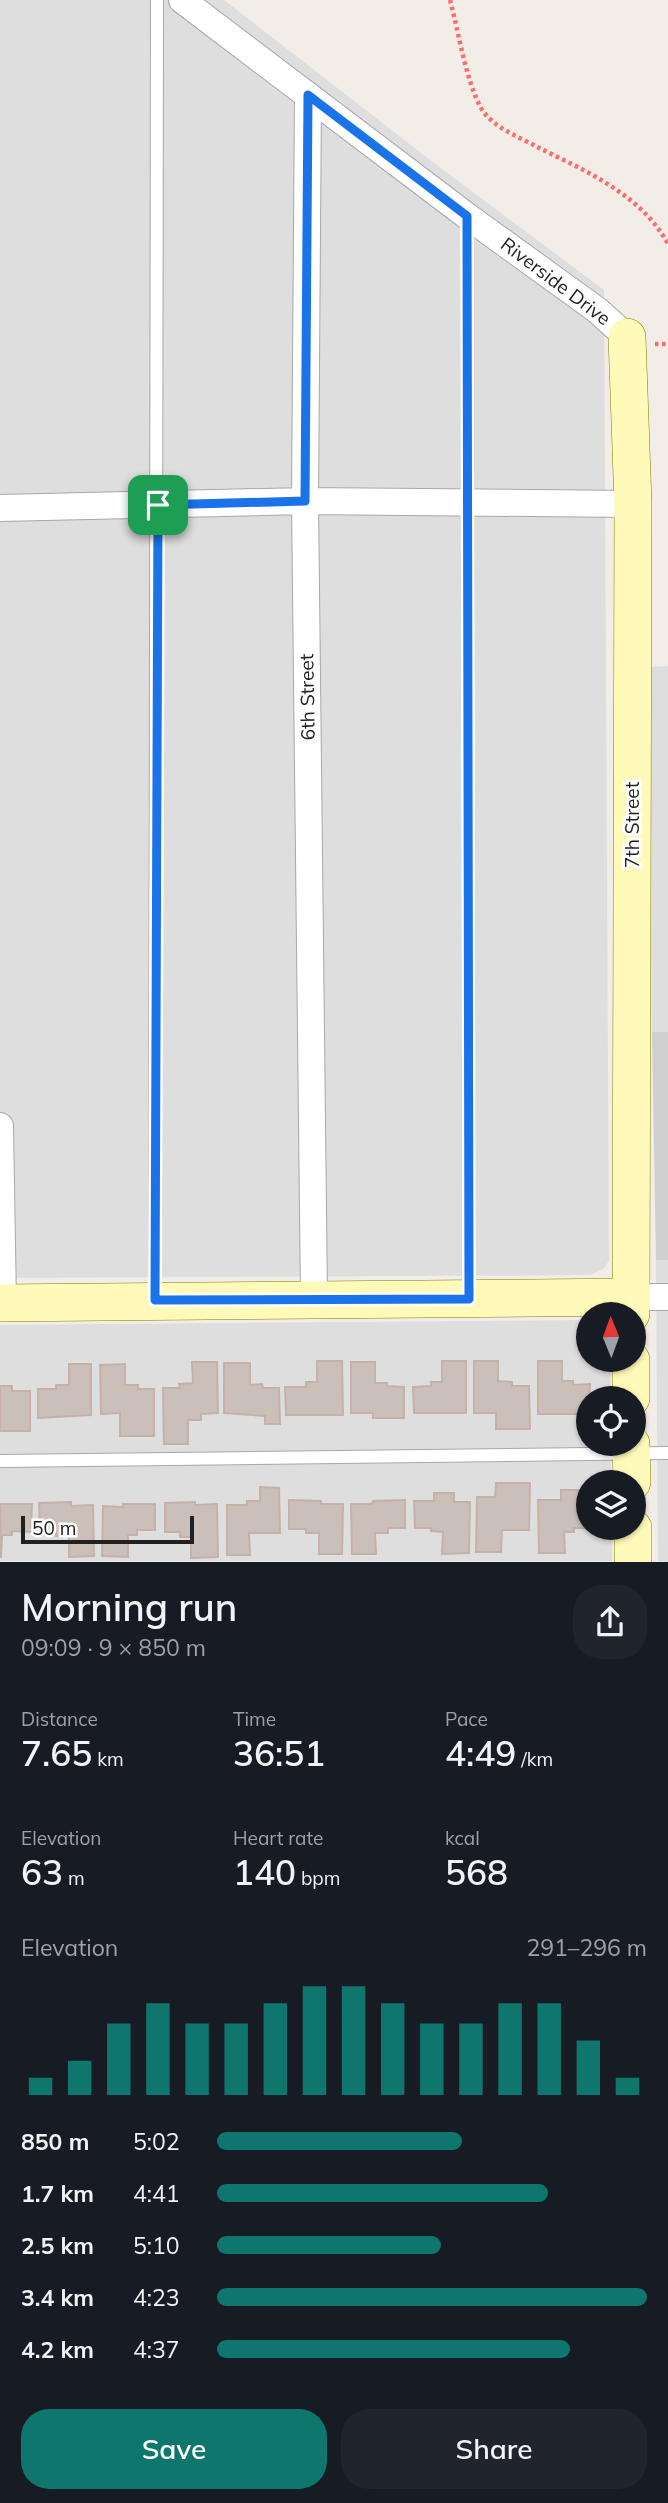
<!DOCTYPE html>
<meta charset="utf-8">
<style>
body{margin:0;font-family:Mulish,sans-serif;background:#20242c;color:#f1f3f6;height:100vh;display:flex;flex-direction:column;font-size:26px;white-space:nowrap}
*{box-sizing:border-box;margin:0}
p{font-size:23px;color:#9ea1a6}
.icon{flex:none;width:38px;height:38px;fill:none;stroke:currentColor;stroke-width:2;stroke-linecap:round;stroke-linejoin:round}
.map{position:relative;height:1562px;overflow:hidden}
.sheet{display:flex;flex-direction:column;background:#171b24;flex:1}
.sheet>*{flex:none}
.needle{width:46px;rotate:359deg}
.fabs{position:absolute;left:576px;top:1302px;display:grid;gap:14px}
.fabs a{display:grid;place-items:center;width:70px;height:70px;border-radius:50%;background:#171b24;box-shadow:0 2px 5px #0004;font-size:35px}
.scale{position:absolute;left:21px;bottom:18px;width:173px;box-sizing:border-box;padding-left:7px;border:4px solid #212121;border-top:0;font-size:19px;line-height:24px;white-space:nowrap;color:#212121;-webkit-text-stroke:5px #fff;paint-order:stroke}
.pin{position:absolute;display:grid;place-items:center;width:60px;height:60px;color:#fff;margin:-30px;border-radius:14px;box-shadow:0 4px 10px #0006}
.round{display:grid;place-items:center;flex:none;width:74px;height:74px;border-radius:28px;background:#20242c}
.head{display:flex;align-items:center;justify-content:space-between;height:119px;padding:0 21px}
h1{font-size:38px;font-weight:600;line-height:52px}
.stats{display:grid;grid-template-columns:repeat(3,1fr);gap:10px;height:119px;padding:7px 21px}
.stats div{display:grid;align-content:center}
.stats b{font-size:35px;font-weight:600}
.stats small{font-size:19px;font-weight:400}
.stats p{font-size:19px}
.chart{height:196px;padding:14px 21px}
.chart p{display:flex;justify-content:space-between}
.chart svg{width:100%;height:126px;margin-top:7px;stroke:#0f766e;stroke-width:6}
.action{display:flex;gap:14px;margin-top:auto;padding:14px 21px}
.action a{flex:1;height:80px;border-radius:28px;background:#0f766e;color:#fff;font-size:28px;font-weight:600;line-height:80px;text-align:center}
.action a+a{background:#20242c;color:#f1f3f6}
ul{padding:0 21px;list-style:none;font-size:23px}
li{display:grid;grid-template-columns:112px 84px 1fr;align-items:center;height:52px}
li i{height:18px;border-radius:9px;background:#0f766e}
.map>svg:first-child{display:block}
.residential{fill:#dfdede}
.religious{fill:#cfcfcf}
.building{fill:#cbbfba;stroke:#c6b1a8;stroke-width:2}
.lines{fill:none;stroke-linecap:round;stroke-linejoin:round}
.lane-casing{stroke:#a8a8a8;stroke-width:14}
.street-casing{stroke:#a8a8a8;stroke-width:28}
.secondary-casing{stroke:#817e00;stroke-width:38}
.path{stroke:#ff6c6f;stroke-width:4.5;stroke-dasharray:3.5 3.5;stroke-linecap:butt}
.lane{stroke:#fff;stroke-width:12}
.street{stroke:#fff;stroke-width:26}
.secondary{stroke:#fffab9;stroke-width:37}
.route-casing{stroke:#fff;stroke-width:14}
.route{stroke:#1a73e8;stroke-width:9}
.labels{text-anchor:middle;dominant-baseline:central;stroke-width:6;stroke-linejoin:round;paint-order:stroke}
.street-label{font-size:19px;fill:#212121;stroke:#fff}
</style>
<div class="map">
<svg width="668" height="1562" viewBox="0 0 668 1562">
<rect width="100%" height="100%" fill="#f2ede7"/>
<path class="residential" d="M0,0H224L425,156L604,290L609,1261L603,1269L590,1275L0,1278Z
M668,666V1032H652L648,667Z
M656,1260H668V1562L658,1561Z
M588,1320V1360H610L611,1398H588V1444H611V1482H588V1528H612V1561H0V1325Z"/>
<path class="religious" d="M652,1032H668V1260H656Z"/>
<path class="building" d="M317,1361H342L343,1415H286L285,1387H306V1382H317Z
M442,1361H466V1413H414L413,1387L431,1386V1382H442Z
M474,1361H498V1381L512,1382V1386H529L530,1429H496V1413H474Z
M538,1361H562V1381H573V1385L590,1384L588,1414H538Z
M192,1362H217L218,1413L201,1414V1420H188V1444H164L163,1388H180L179,1384L193,1383Z
M351,1362H375V1383H387V1386L404,1387V1418H373V1413H351Z
M224,1363H250V1385L262,1384L263,1388H279L280,1424H265V1416L224,1413Z
M69,1364H91V1415L38,1418V1389H56V1385H69Z
M125,1364V1385H138V1389H154V1436H120V1413L101,1414L100,1365Z
M0,1386H12V1391H30V1431H0Z
M496,1483H530L529,1530H502L501,1552H476L477,1497H495Z
M260,1487L279,1488L280,1533H249L250,1555H227V1505H247V1501H260Z
M561,1490H588V1528H590H574V1532H564L565,1553H539L538,1500H561Z
M434,1493H454V1502H470L469,1553L442,1554L443,1532L431,1531V1528H415L414,1501H434Z
M289,1500L321,1501V1504H343L342,1554H319V1533H306V1529H289Z
M405,1500V1528H388V1533H375L376,1554H352L351,1504H372L373,1501Z
M71,1502V1506L93,1505L94,1556L69,1557V1536H56V1533H40L39,1503Z
M195,1502V1505L217,1504L218,1557L191,1558V1537H180V1532H165V1503Z
M0,1504H32L31,1532L12,1531V1535H2L1,1558Z
M123,1504H155V1530H137V1535H128V1557L102,1556L103,1506L123,1507Z"/>
<g class="lines">
<defs>
<path id="lane" d="M467,216L469,1297
M155,1298L157,0
M0,1461L668,1453"/>
<path id="street" d="M182,0L467,216L597,310L627,337
M308,95L305,501L314,1299
M0,508L305,501L633,504
M0,1126L3,1303
M631,1297H668"/>
<path id="secondary" d="M627,337L633,504L631,1314
M0,1303L631,1297
M631,1360V1398
M631,1444L632,1482
M633,1528V1562"/>
</defs>
<use href="#lane" class="lane-casing"/>
<use href="#street" class="street-casing"/>
<use href="#secondary" class="secondary-casing"/>
<path class="path" d="M450,0C459,33 465,78 481,108C493,128 518,136 537,147C584,170 642,195 668,244
M655,344H668"/>
<use href="#lane" class="lane"/>
<use href="#street" class="street"/>
<use href="#secondary" class="secondary"/>
</g>
<g class="lines">
<defs>
<path id="route" d="M308,95L467,216L469,1299L155,1300L158,505L305,501Z"/>
</defs>
<use href="#route" class="route-casing"/>
<use href="#route" class="route"/>
</g>
<g class="labels">
<g class="street-label">
<text transform="translate(556 281) rotate(37)">Riverside Drive</text>
<text transform="translate(307 697) rotate(-91)">6th Street</text>
<text transform="translate(632 825) rotate(-90)">7th Street</text>
</g>
</g>
</svg>
<div class="fabs">
<a><svg class="needle" viewBox="-14 -14 28 28"><path d="M0-13l5 13h-10z" fill="#e53935"/><path d="M0 13l5-13h-10z" fill="#9ea1a6"/></svg></a>
<a><svg class="icon" aria-label="locate" viewBox="0 0 24 24"><circle cx="12" cy="12" r="6"/><path d="M12 2v4M12 18v4M2 12h4M18 12h4"/></svg></a>
<a><svg class="icon" aria-label="layers" viewBox="0 0 24 24"><path d="M12 4l9 5-9 5-9-5zM3 14l9 5 9-5"/></svg></a>
</div>
<div class="scale">50 m</div>
<div class="pin" style="left:158px;top:505px;background:#1e9e55"><svg class="icon" aria-label="arrive" viewBox="0 0 24 24"><path d="M6 21V4h12l-3 4 3 4H6"/></svg></div>
</div>
<section class="sheet">
<div class="head"><div><h1>Morning run</h1><p>09:09 · 9 × 850 m</p></div><a class="round"><svg class="icon" aria-label="share" viewBox="0 0 24 24"><path d="M12 15V3M7 8l5-5 5 5M5 13v7h14v-7"/></svg></a></div>
<div class="stats">
<div><p>Distance</p><b>7.65<small> km</small></b></div>
<div><p>Time</p><b>36:51</b></div>
<div><p>Pace</p><b>4:49<small> /km</small></b></div>
</div>
<div class="stats">
<div><p>Elevation</p><b>63<small> m</small></b></div>
<div><p>Heart rate</p><b>140<small> bpm</small></b></div>
<div><p>kcal</p><b>568</b></div>
</div>
<div class="chart"><p><span>Elevation</span>291–296 m</p>
<svg viewBox="0 0 160 44" preserveAspectRatio="none"><path d="M5 44V38M15 44V32M25 44V19M35 44V12M45 44V19M55 44V19M65 44V12M75 44V6M85 44V6M95 44V12M105 44V19M115 44V19M125 44V12M135 44V12M145 44V25M155 44V38"/></svg>
</div>
<ul>
<li><b>850 m</b>5:02<i style="width:57%"></i></li>
<li><b>1.7 km</b>4:41<i style="width:77%"></i></li>
<li><b>2.5 km</b>5:10<i style="width:52%"></i></li>
<li><b>3.4 km</b>4:23<i style="width:100%"></i></li>
<li><b>4.2 km</b>4:37<i style="width:82%"></i></li>
</ul>
<div class="action"><a>Save</a><a>Share</a></div>
</section>
